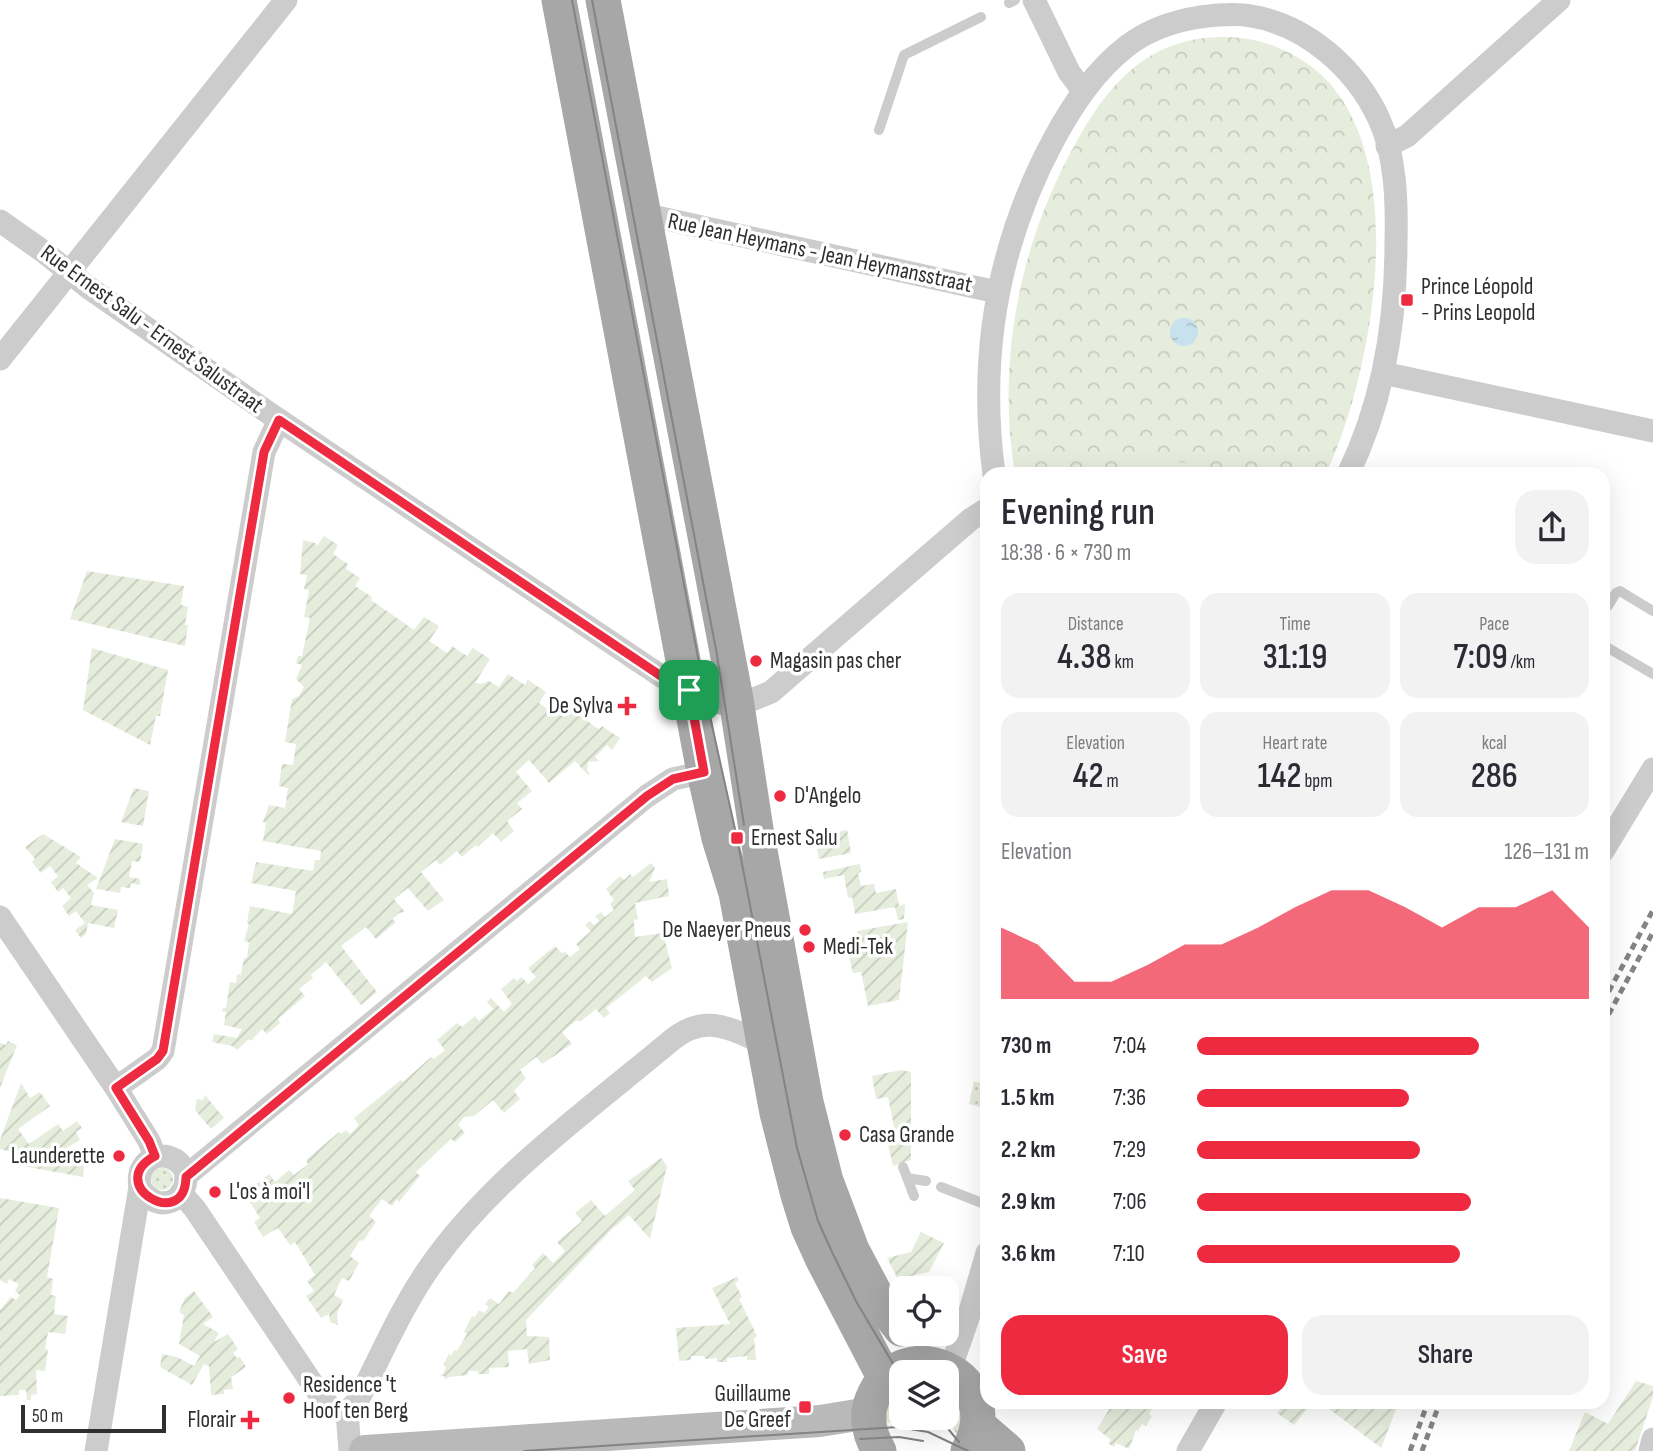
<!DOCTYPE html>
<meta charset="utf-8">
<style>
body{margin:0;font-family:"Sofia Sans Condensed",sans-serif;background:#f2f2f3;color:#2b2b33;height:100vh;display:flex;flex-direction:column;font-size:26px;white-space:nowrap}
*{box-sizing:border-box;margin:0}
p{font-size:23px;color:#7c7c81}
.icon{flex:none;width:38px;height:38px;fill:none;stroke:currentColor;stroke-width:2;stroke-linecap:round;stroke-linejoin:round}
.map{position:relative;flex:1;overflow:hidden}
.side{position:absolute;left:980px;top:467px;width:630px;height:942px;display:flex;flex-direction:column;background:#fff;border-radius:21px;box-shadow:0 7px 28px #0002}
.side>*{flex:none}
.buttons{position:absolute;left:889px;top:1276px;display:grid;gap:14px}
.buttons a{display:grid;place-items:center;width:70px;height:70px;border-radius:14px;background:#fff;box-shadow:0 7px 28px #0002;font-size:35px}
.scale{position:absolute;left:21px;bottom:18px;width:145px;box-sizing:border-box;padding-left:7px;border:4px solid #2f2f2f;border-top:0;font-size:19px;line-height:24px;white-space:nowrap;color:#2f2f2f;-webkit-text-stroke:5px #fff;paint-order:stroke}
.pin{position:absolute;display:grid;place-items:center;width:60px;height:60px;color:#fff;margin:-30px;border-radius:14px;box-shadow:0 4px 10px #0006}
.round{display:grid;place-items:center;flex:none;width:74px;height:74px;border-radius:21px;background:#f2f2f3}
.headline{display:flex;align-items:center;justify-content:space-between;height:119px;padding:0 21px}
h1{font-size:38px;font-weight:600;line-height:52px}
.metrics{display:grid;grid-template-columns:repeat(3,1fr);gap:10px;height:119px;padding:7px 21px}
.metrics div{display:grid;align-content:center;border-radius:18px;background:#f2f2f3;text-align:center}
.metrics b{font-size:35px;font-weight:600}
.metrics small{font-size:19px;font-weight:400}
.metrics p{font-size:19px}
.chart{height:196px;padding:14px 21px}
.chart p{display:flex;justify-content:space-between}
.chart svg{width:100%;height:126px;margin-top:7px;fill:#ee2a41;opacity:.7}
.cta{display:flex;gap:14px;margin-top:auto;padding:14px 21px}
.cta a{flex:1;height:80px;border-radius:21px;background:#ee2a41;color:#fff;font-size:28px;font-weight:600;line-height:80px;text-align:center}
.cta a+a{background:#f2f2f3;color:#2b2b33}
ul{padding:0 21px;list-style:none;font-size:23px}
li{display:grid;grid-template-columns:112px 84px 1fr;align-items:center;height:52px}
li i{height:18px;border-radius:9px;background:#ee2a41}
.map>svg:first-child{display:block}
.grass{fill:url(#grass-dots)}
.forest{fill:url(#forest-crowns)}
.garden{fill:url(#garden-furrows)}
.pitch{fill:#e6eddd}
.water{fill:url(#water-ripples)}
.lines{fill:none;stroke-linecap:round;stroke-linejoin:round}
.lane{stroke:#ccc;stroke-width:10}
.street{stroke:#ccc;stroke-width:23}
.secondary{stroke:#b9b9b9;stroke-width:32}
.primary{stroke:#a7a7a7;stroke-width:35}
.tram{stroke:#848484;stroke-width:2}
.rail{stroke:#848484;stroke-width:5;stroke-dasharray:7 5;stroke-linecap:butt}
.route-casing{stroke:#fff;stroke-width:14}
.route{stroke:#ee2a41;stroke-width:9}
.poi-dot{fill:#ee2a41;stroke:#fff;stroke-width:2.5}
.labels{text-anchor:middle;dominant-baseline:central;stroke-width:7;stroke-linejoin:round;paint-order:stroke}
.street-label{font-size:23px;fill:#2f2f2f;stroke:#fff}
.poi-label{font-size:23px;fill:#2f2f2f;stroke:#fff;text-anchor:start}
</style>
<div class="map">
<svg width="1653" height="1451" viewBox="0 0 1653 1451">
<defs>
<pattern id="grass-dots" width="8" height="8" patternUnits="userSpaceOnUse" patternTransform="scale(1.75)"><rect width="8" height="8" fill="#e6eddd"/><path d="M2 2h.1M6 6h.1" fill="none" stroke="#c6ccbe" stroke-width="1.8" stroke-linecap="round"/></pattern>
<pattern id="forest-crowns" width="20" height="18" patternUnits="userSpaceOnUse" patternTransform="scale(1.75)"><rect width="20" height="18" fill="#e6eddd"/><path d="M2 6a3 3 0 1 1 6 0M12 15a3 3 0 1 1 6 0" fill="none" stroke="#c6ccbe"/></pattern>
<pattern id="garden-furrows" width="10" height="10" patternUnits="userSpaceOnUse" patternTransform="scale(1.75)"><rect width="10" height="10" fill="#e6eddd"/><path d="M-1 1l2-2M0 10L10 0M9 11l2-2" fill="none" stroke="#c6ccbe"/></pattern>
<pattern id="water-ripples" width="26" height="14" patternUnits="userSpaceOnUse" patternTransform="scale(1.75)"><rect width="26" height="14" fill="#c8e1ee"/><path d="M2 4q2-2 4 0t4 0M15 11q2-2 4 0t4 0" fill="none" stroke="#acc1cc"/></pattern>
</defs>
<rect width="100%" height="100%" fill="#fff"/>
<path class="grass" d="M974,1081L987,1085V1109L969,1104Z
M151 1179a11 11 0 1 1 22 0a11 11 0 1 1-22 0Z
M947,1385L963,1415L957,1434L945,1418H947Z
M901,1387V1418H920L924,1425L884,1422L887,1401Z"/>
<path class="forest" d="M1220,37C1251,36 1279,45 1305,62C1418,137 1374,371 1326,474H1015C996,360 1020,241 1077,141C1110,82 1148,39 1220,37Z"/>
<path class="garden" d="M324,536L338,545L333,554L348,564L346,569L360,578L355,586L372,597L371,600L414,630L424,617L439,626L429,641L447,653L452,646L467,656L473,648L490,659L475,683L481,684L489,681L499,687L508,674L525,685L528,680L546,692L539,703L556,715L564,704L597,728L599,729L602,726L620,738L612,750L607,745L595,757L599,761L588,762L587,770L590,774L588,775L575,761L549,783L529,760L516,772L532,791L517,803L522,809L507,821L514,831L501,842L493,833L478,847L476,845L462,857L457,851L440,865L436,860L421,872L444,900L428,911L408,888L394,899L405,912L399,913L392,919L396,922L376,939L366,927L341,946L377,992L361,1005L326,962L311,975L313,978L299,989L305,996L278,1019L280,1023L267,1034L262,1029L251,1041L249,1039L237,1050L232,1046L212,1042L214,1034L237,1038L242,1029L224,1025L226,1012L222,1011L223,1008H226L230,982L236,983L237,974L241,975L244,958H247L249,942L244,941L249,924L247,923L250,906L292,914L296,891L251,883L256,862L313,871L315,860H320L321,851L263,841L266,823L263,822L269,805L285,808L288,788L279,786L282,764L293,765L296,744L285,742L292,699L299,696L304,687L296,679L302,665L296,663L298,656H302L310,618L304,617L309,590L304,589L307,575L300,574L303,540L315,543L317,546Z
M87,571L184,586L181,605L188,607L185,625H188L185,646L70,619Z
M92,648L168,670L160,716H156L150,745L83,710Z
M134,788L149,791L143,826L121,822Z
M847,830L851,853L819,859L817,849L840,844L838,832Z
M43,834L81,857L76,863L98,878L87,885L94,893L91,905L118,910L114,928L88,923L86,934L81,938L75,930L85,923L76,911L69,916L62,906L71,898L63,888L58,892L51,882L58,876L50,866L41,873L32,862L35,859L25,847Z
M115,839L143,844L140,862L132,861L129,877L140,879V885L131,883L130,888L121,887L120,893L96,889Z
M651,863L655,868L649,882L667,879L669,896L635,903L638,919L634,920L635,937L663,933L672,968L652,982L646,976L606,1008L610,1013L604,1018L596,1009L580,1022L577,1020L562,1032L572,1044L542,1064L536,1057L520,1070L526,1078L514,1091L520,1099L504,1113L493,1100L474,1116L464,1117L458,1125L465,1133L455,1142L451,1139L416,1172L420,1176L399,1202L397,1199L392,1206L382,1199L369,1216L376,1222L363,1241L360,1240L350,1256L359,1263L349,1281L342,1278L334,1295L343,1300L337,1313L338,1325L330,1322L329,1314L321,1318L306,1296L314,1291L307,1281L315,1275L295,1242L290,1245L278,1228L263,1237L254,1222L260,1218L250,1202L261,1195L254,1186L269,1174L275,1182L289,1170L294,1175L308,1164L306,1160L339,1132L341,1134L346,1130L350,1134L359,1125L354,1118L401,1080L403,1082L431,1057L434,1059L445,1050L437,1040L457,1023L462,1027L475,1016L479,1021L493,1009L487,1002L491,998L504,1012L512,1004L501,989L514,978L517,981L521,977L528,984L536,977L528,968L555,946L562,953L565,952L570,957L580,949L576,944L591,931L585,925L590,921L594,925L599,921L595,916L601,912L605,917L614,910L610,904L614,900L606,889L620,876L624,880L630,874L633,877Z
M860,864L861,872L858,873L861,886L874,884L876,893L896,889L899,906L905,904L904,919L898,920L895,907L855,914L852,897L848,898L844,875L824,879L823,872Z
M908,922L899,1000L868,1006L861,972L853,973L849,957L862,954L857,931Z
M8,1041L17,1045L0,1088V1043L6,1045Z
M901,1070L911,1072V1160L893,1166L886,1136L895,1132L888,1097L876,1099L872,1076Z
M21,1083L30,1098L40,1092L50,1106L18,1129L29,1144L58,1124L63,1131L77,1121L82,1128L76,1132L80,1140L66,1148L69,1157L85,1160L83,1177L23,1166L15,1153L0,1149V1140Z
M205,1095L224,1118L211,1129L195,1110L197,1099L203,1100Z
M661,1158L667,1166L650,1239L629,1215L612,1229L526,1320L527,1336L549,1337L550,1360L529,1364L527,1349L508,1351L509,1367L489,1368V1374H478V1371H468V1375L449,1377L445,1380V1377L439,1374H443L446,1367L443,1365L449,1354L451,1356L454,1350L457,1351L467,1334L464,1332L472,1316L475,1317L479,1310L484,1313L489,1307L485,1304L490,1298L499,1304L509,1291L513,1293L535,1268L532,1265L543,1253L553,1263L565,1251L557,1242L582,1221L575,1213L591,1200L605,1216L635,1190L628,1181Z
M0,1198L59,1208L47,1277L53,1279L51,1295L56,1296L54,1314L68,1316L65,1334L48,1332L45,1349L48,1350L45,1371L36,1370L37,1394L31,1395V1400H27L26,1390H19V1395L0,1396V1310L11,1297L16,1300L20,1295L15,1291L19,1284L9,1279L7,1284L0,1280Z
M921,1232L944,1243L929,1272L898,1279L887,1258L911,1252Z
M737,1277L739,1280L735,1283L742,1297L739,1299L757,1336L754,1338L756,1360H747V1356L727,1358V1362H717V1358L705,1359L704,1356H691V1360L679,1361L676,1328L730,1324L712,1288Z
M194,1291L213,1317L203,1324L219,1333L214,1342L228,1334L238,1349L233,1353L237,1358L240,1357L246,1367L231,1377L233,1389L224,1390V1394L211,1395L209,1366L204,1364L192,1385L160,1367L162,1354L177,1357L194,1366L200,1356L179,1344L184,1315L179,1312L185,1298Z
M1636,1381L1653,1386V1397L1635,1451H1569L1585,1412L1608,1424Z
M1110,1402H1156L1149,1414L1152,1416L1146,1426L1142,1424L1138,1431L1136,1430L1129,1449L1116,1443L1114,1447L1108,1443L1111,1440L1097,1429L1112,1405Z
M1285,1402H1313L1294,1425L1277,1413Z
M1320,1402H1399L1381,1448Z"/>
<path class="pitch" d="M1135,457L1194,464L1193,474H1133Z"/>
<path class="water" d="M1170 332a14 14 0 1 1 28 0a14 14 0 1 1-28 0Z"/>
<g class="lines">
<path class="lane" d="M1009,3L1015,0
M879,130L904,55L981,17
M1608,606L1616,593L1620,591L1653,611
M1603,645L1653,674
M903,1167L914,1196
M907,1178L926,1181
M941,1187L987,1205"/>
<path class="street" d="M1034,0L1069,72L1083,91
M1387,146L1407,136L1559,0
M643,214L997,292
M0,221L44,252L89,288L279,420L661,676L689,690
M0,359L286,0
M1383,373L1653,431
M994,474C978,355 997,245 1054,139C1073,104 1095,71 1127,46C1148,30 1174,21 1200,17C1216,15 1235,13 1251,16C1307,25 1356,69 1379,119C1396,156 1397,202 1396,242C1396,321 1383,403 1348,474
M736,699H754L771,692L971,519L987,509
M1603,851L1653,769
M0,917L116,1088L149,1141L155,1156
M116,1088L157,1059L163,1051L264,452L279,420
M186,1176L647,796L673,779L704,772
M181,1193L195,1209L322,1398L331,1408L347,1412L350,1451
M950,1370L968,1318L987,1253
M347,1412L357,1402C382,1354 402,1305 434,1261C496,1175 591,1108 673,1039C706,1013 731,1029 765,1044
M96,1451L140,1187C134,1157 169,1144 185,1170C192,1202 156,1216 140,1187
M1188,1451L1216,1402
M1650,1451L1653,1439"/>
<path class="secondary" d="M689,690L723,699H736
M365,1451L820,1421L869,1413"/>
<path class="primary" d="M559,0L704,772L719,838L736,893L777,1113L798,1195L808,1227L823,1260L885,1379
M603,0L736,699L756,829L806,1102L826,1181L852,1250L879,1301L901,1329
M978,1425L1008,1451
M879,1451C870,1436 865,1417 872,1400C900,1326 1011,1375 968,1451"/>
<path class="tram" d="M572,0L705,694L737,838L797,1148L818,1221L832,1252L857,1303L901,1377
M592,0L717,655L744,825
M939,1418L959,1442
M860,1439L899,1437L923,1441
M524,1451L898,1427L928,1432L968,1451"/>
<path class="rail" d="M1603,1002L1653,910
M1603,1025L1653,932
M1410,1451L1428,1402
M1422,1451L1440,1402"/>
</g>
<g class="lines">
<defs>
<path id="route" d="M279,420L661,676L689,690L704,772L673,779L647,796L186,1177C185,1233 103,1184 155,1156L149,1141L116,1088L157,1059L163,1051L264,452Z"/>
</defs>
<use href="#route" class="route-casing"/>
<use href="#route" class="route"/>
</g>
<g class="poi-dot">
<rect x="1400" y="293" width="14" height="14" rx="3.5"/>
<circle cx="756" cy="661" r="7"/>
<path d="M623.5 695.5h7v7h7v7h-7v7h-7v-7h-7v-7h7z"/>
<circle cx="780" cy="796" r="7"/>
<rect x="730" y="831" width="14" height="14" rx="3.5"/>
<circle cx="805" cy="930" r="7"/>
<circle cx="809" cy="947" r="7"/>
<circle cx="845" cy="1135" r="7"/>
<circle cx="119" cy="1156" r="7"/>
<circle cx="215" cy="1192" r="7"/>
<circle cx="289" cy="1398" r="7"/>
<rect x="798" y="1400" width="14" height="14" rx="3.5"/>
<path d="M246.5 1409.5h7v7h7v7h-7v7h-7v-7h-7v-7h7z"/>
</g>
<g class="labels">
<g class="street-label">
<text transform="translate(820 253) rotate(12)">Rue Jean Heymans - Jean Heymansstraat</text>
<text transform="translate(152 329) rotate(36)">Rue Ernest Salu - Ernest Salustraat</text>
</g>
<g class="poi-label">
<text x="1421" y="287">Prince Léopold<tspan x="1421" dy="26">- Prins Leopold</tspan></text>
<text x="770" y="661">Magasin pas cher</text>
<text x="613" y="706" text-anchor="end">De Sylva</text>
<text x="794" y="796">D'Angelo</text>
<text x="751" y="838">Ernest Salu</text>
<text x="791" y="930" text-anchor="end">De Naeyer Pneus</text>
<text x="823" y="947">Medi-Tek</text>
<text x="859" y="1135">Casa Grande</text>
<text x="105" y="1156" text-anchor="end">Launderette</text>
<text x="229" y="1192">L'os à moi'l</text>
<text x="303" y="1385">Residence 't<tspan x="303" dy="26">Hoof ten Berg</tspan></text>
<text x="791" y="1394" text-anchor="end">Guillaume<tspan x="791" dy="26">De Greef</tspan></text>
<text x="236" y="1420" text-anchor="end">Florair</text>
</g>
</g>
</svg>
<div class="buttons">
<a><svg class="icon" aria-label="locate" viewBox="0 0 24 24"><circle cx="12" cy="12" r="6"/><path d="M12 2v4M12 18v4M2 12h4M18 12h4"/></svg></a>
<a><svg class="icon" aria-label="layers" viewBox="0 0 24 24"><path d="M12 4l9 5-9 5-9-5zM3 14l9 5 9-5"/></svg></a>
</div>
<div class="scale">50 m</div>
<div class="pin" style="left:689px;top:690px;background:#1e9e55"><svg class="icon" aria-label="arrive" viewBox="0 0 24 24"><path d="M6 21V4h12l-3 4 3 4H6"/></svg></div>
<section class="side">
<div class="headline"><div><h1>Evening run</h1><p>18:38 · 6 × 730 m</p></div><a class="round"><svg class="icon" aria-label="share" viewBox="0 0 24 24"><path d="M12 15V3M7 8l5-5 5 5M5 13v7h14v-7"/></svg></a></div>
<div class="metrics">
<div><p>Distance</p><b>4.38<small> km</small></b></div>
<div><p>Time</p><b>31:19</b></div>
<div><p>Pace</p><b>7:09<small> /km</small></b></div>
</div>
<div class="metrics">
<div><p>Elevation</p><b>42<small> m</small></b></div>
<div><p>Heart rate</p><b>142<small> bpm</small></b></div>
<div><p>kcal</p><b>286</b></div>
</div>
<div class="chart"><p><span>Elevation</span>126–131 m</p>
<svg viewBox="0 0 160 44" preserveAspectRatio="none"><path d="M0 44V19L10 25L20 38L30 38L40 32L50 25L60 25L70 19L80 12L90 6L100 6L110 12L120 19L130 12L140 12L150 6L160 19V44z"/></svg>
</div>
<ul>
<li><b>730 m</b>7:04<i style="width:72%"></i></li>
<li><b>1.5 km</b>7:36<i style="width:54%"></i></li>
<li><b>2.2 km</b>7:29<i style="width:57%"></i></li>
<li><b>2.9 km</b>7:06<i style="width:70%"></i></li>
<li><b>3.6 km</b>7:10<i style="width:67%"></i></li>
</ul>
<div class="cta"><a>Save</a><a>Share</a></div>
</section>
</div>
